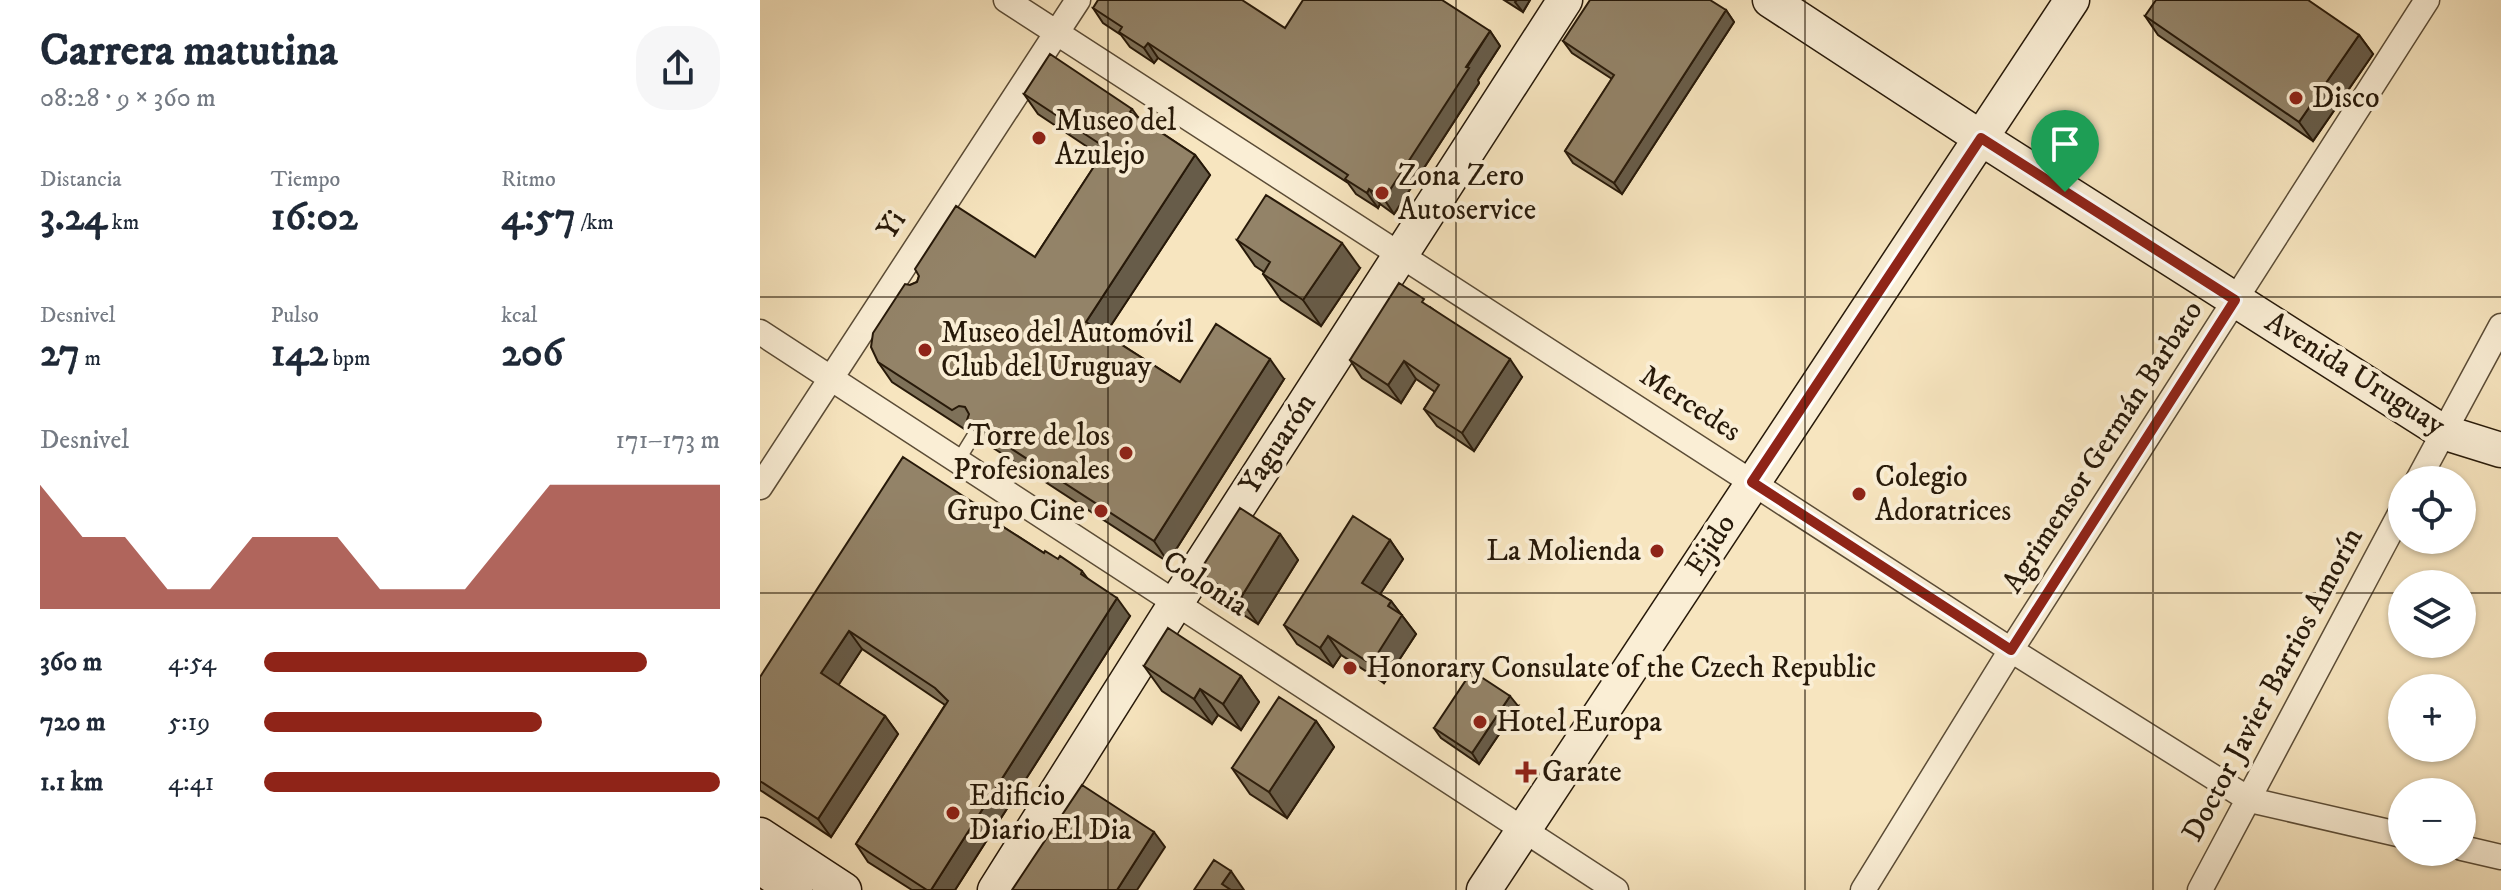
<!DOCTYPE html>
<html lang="es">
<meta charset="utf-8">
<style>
body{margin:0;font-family:"IM FELL DW Pica",serif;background:#f6f6f7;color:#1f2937;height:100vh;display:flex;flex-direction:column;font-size:30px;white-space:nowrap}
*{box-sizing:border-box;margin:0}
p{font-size:26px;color:#747a83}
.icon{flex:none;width:44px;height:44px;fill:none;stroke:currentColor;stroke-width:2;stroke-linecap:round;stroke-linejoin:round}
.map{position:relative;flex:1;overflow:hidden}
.side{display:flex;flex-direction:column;background:#fff;width:760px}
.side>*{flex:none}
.buttons{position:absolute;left:1628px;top:466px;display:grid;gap:16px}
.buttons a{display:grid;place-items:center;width:88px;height:88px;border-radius:50%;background:#fff;box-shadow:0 2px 6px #0004;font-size:40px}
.pin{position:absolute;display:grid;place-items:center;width:68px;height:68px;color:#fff;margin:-82px -34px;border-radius:50% 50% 50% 0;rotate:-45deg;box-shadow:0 0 8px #0007}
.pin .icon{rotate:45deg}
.round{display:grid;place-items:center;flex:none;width:84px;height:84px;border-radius:32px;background:#f6f6f7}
.head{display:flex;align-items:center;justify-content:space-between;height:136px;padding:0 40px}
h1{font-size:44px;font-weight:800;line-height:60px}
.metrics{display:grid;grid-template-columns:repeat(3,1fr);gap:12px;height:136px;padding:8px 40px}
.metrics div{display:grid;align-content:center}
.metrics b{font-size:40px;font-weight:800}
.metrics small{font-size:22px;font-weight:400}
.metrics p{font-size:22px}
.chart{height:224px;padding:16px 40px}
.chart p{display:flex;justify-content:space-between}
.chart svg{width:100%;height:144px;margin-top:8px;fill:#8f2418;opacity:.7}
ul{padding:0 40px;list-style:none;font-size:26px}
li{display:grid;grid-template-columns:128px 96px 1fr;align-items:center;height:60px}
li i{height:20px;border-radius:10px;background:#8f2418}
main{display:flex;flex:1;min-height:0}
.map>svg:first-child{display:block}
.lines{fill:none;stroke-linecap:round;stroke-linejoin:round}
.lane-casing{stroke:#5b4c36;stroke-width:15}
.street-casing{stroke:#5b4c36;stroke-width:27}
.secondary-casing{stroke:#271909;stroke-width:37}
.lane{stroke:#faeed5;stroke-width:12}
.street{stroke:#faeed5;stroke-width:24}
.secondary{stroke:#faeed5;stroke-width:34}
.wall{fill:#7e7159;stroke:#271909;stroke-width:2}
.shaded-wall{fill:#675c49;stroke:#271909;stroke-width:2}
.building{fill:#938368;stroke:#271909;stroke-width:2}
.route-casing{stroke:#fff;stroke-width:16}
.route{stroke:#8f2418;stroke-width:10}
.grid{fill:none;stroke:#271909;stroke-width:2;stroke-opacity:0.55}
.poi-dot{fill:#8f2418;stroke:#faeed5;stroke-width:3}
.labels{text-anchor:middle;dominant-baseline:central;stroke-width:8;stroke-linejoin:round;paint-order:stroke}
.poi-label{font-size:30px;fill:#271909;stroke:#faeed5;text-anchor:start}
.street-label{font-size:30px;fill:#271909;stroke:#faeed5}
</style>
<main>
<section class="side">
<div class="head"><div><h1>Carrera matutina</h1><p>08:28 · 9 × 360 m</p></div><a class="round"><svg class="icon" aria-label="share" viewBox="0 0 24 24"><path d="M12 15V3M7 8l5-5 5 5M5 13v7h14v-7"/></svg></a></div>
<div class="metrics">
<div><p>Distancia</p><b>3.24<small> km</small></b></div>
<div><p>Tiempo</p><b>16:02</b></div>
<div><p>Ritmo</p><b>4:57<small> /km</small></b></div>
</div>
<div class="metrics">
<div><p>Desnivel</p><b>27<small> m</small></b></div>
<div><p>Pulso</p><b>142<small> bpm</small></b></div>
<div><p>kcal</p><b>206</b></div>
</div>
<div class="chart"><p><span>Desnivel</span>171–173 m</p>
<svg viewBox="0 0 160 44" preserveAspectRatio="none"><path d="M0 44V6L10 22L20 22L30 38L40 38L50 22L60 22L70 22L80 38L90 38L100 38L110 22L120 6L130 6L140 6L150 6L160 6V44z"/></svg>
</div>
<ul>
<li><b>360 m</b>4:54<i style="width:84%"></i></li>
<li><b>720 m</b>5:19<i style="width:61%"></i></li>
<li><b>1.1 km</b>4:41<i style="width:100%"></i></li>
</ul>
</section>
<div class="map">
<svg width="1741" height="890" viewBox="0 0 1741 890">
<rect width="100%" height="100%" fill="#f7e5bf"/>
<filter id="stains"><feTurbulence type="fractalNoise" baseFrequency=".0025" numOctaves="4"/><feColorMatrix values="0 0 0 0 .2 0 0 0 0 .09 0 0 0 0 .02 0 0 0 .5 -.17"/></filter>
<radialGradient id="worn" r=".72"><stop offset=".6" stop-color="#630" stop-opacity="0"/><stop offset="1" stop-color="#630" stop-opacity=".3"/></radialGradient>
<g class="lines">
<defs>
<path id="lane" d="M198,461L214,435"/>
<path id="street" d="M246,0L1251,650L1490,800L1642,835
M0,332L856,890
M1658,480L1741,326
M0,487L318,0
M1702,848L1741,857
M1103,890L1251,650L1667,0
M1440,890L1642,510"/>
<path id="secondary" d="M1010,0L1221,138L1683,432L1741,450
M0,835L84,890
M0,867L35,890
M235,890L416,603L805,0
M724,890L1312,0"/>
</defs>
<use href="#lane" class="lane-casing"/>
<use href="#street" class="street-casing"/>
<use href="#secondary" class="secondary-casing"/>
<use href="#lane" class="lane"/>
<use href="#street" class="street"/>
<use href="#secondary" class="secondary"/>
</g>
<path class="wall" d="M744,0H770L763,12Z
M333,8L525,28L730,31L740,46L718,80L719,83L634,214L620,204L618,208L596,194L588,183L398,58L394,63L370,47L361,35L343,23Z
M966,10L974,22L862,194L813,163L805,151L852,79L812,53L803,41Z
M1385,16L1599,35L1613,54L1553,141L1398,35Z
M264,94L372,109L378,117L435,155L450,175L345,334L420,382L524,379L408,562L221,440L212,427L206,430L132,382L118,362L150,285L157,282L159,276L275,257L341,156L278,114Z
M477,240L600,268L561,326L521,300L503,274L504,272L495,266Z
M670,307L762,377L714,451L677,426L664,409L675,392L656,379L641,403L602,378L590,360Z
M214,503L220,512L284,553L322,571L328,579L370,616L195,890H152L108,862L96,844L185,705L102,649L78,685L125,716L138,734L71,837L0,790V677Z
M520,534L538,560L498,624L457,598L439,572Z
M630,540L643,559L620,594L631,601L656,634L624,683L581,655L573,667L537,644L524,625Z
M384,666L481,676L499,702L481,730L458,715L452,724L402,691Z
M758,706L719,764L681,738L674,728Z
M556,721L574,747L527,818L490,794L472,768Z"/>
<path class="shaded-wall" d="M757,0H770L763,12L755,2Z
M966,10L974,22L862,194L854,183Z
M730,31L740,46L718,80L719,83L634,214L624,199Z
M1599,35L1613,54L1553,141L1539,122Z
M388,43L398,58L394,63L384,48Z
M435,155L450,175L340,342L326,322Z
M609,189L620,204L618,208L607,193Z
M582,243L600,268L561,326L543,300Z
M510,359L524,379L408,562L394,541Z
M750,359L762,377L714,451L702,433Z
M644,361L656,379L641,403L628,385Z
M520,534L538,560L498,624L480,599Z
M630,540L643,559L615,602L602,583Z
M357,598L370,616L195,890H171Z
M631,601L656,634L624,683L611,664L628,606Z
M89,631L102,649L74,692L61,673Z
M568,636L581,655L573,667L560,648Z
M481,676L499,702L481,730L463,704Z
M440,689L458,715L452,724L434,699Z
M750,696L758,706L719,764L712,753Z
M125,716L138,734L71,837L58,819Z
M556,721L574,747L527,818L509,792Z
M394,832L405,847L377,890H357Z
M471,871L484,890H466L462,884Z"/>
<path class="building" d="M338,0H482L525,28L543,0H682L730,31L706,67L709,68L624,199L609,189L607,193L585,179L588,175L388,43L384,48L359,32L362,27L333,8Z
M830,0H950L966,10L854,183L805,151L854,75L803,41Z
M1396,0H1548L1599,35L1539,122L1385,16Z
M290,54L372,109L370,112L435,155L326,322L420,382L456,324L510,359L394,541L207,420L209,414L205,407L199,406L192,410L118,362L111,347L113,333L145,284L150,285L157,282L159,276L155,269L196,206L275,257L346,148L264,94Z
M506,195L582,243L543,300L503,274L510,262L477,240Z
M639,283L664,299L662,302L750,359L702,433L664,409L679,385L644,361L628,385L590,360Z
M143,457L214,503L212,507L284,553L285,551L298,559L300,556L322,571L321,574L357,598L171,890H167L96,844L188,701L175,688L89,631L61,673L125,716L58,819L0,781V677Z
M480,508L520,534L480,599L439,572Z
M593,516L630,540L602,583L631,601L628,606L642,615L611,664L568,636L560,648L524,625Z
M408,628L481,676L463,704L440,689L434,699L384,666Z
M712,671L750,696L712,753L674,728Z
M519,697L556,721L509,792L472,768Z
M322,785L394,832L357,890H252Z
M454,860L471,871L462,884L471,890H434Z"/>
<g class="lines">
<defs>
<path id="route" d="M1221,138L1475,300L1251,650L992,482Z"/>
</defs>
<use href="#route" class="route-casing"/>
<use href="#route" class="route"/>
</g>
<path class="grid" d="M348,0V890M696,0V890M1045,0V890M1393,0V890M0,297H1741M0,593H1642M1702,593H1741"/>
<g class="poi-dot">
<circle cx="1536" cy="98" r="8"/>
<circle cx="279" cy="138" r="8"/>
<circle cx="622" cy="193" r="8"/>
<circle cx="165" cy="350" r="8"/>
<circle cx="366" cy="453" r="8"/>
<circle cx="1099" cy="494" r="8"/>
<circle cx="341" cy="511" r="8"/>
<circle cx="897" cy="551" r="8"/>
<circle cx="590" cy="668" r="8"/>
<circle cx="720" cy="722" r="8"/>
<path d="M762 760h8v8h8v8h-8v8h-8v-8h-8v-8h8z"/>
<circle cx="193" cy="813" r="8"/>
</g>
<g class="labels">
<g class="poi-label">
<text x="1552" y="98">Disco</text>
<text x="295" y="121">Museo del<tspan x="295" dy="34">Azulejo</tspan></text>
<text x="638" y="176">Zona Zero<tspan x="638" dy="34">Autoservice</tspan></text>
<text x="181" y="333">Museo del Automóvil<tspan x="181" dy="34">Club del Uruguay</tspan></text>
<text x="350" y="436" text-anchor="end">Torre de los<tspan x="350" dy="34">Profesionales</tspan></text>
<text x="1115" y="477">Colegio<tspan x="1115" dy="34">Adoratrices</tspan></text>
<text x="325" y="511" text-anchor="end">Grupo Cine</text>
<text x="881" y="551" text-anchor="end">La Molienda</text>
<text x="606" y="668">Honorary Consulate of the Czech Republic</text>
<text x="736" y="722">Hotel Europa</text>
<text x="782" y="772">Garate</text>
<text x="209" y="796">Edificio<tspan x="209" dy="34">Diario El Dia</tspan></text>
</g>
<g class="street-label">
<text transform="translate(132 225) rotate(-57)">Yi</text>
<text transform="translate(1595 374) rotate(32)">Avenida Uruguay</text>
<text transform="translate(930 404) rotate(33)">Mercedes</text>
<text transform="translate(518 444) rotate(-57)">Yaguarón</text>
<text transform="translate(1343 447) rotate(-57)">Agrimensor Germán Barbato</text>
<text transform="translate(951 545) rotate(-57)">Ejido</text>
<text transform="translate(445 584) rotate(33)">Colonia</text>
<text transform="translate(1513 685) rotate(-62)">Doctor Javier Barrios Amorín</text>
</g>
</g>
<rect width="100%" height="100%" filter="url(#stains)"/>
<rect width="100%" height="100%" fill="url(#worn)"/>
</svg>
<div class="buttons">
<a><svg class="icon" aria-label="locate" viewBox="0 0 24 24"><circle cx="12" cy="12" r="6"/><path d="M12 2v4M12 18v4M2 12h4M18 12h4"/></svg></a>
<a><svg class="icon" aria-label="layers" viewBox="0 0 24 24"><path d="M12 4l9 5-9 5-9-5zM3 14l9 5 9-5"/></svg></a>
<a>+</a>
<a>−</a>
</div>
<div class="pin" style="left:1305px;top:192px;background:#1e9e55"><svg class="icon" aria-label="arrive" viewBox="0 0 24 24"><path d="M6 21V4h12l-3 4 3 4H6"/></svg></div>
</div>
</main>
